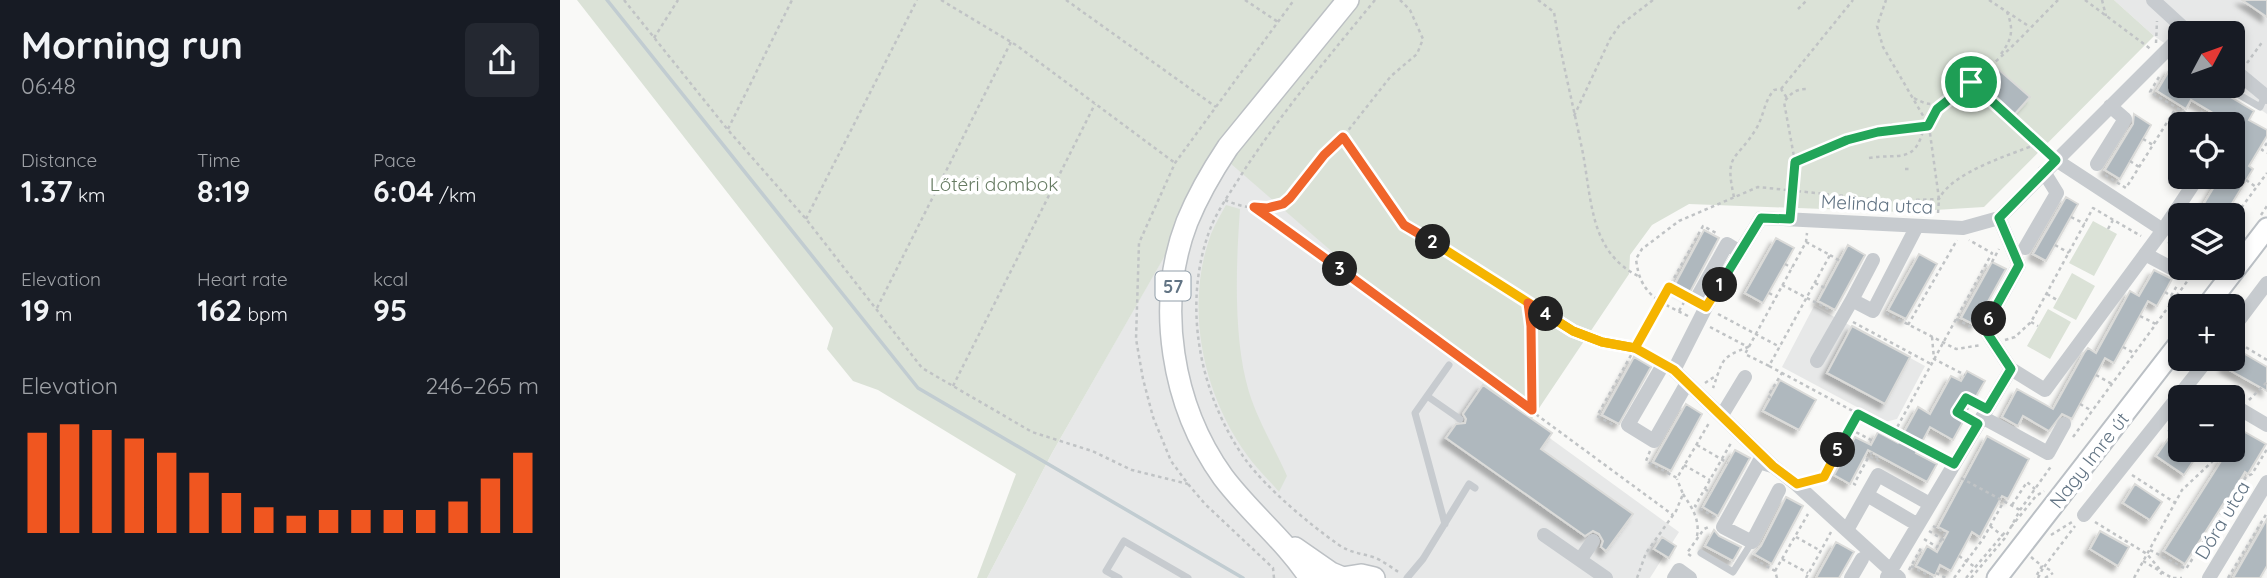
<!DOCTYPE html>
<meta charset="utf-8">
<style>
body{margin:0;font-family:Quicksand,sans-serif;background:#242831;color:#f1f3f6;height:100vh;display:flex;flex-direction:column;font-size:26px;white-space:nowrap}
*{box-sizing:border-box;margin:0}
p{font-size:23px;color:#9ea1a6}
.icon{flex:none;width:38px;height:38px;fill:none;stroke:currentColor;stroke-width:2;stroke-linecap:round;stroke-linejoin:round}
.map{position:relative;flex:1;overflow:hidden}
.sheet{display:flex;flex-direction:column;background:#171b24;width:560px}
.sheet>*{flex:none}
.needle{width:46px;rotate:49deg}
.tools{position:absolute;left:1608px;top:21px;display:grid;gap:14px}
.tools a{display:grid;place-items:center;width:77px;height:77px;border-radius:10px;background:#171b24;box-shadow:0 4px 10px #0003;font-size:35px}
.pin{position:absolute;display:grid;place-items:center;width:60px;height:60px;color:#fff;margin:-30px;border:4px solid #fff;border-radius:50%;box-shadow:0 2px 7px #0007}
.km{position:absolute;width:35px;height:35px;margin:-18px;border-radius:50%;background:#222;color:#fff;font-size:19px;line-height:35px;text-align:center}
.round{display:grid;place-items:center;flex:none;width:74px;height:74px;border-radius:10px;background:#242831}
.headline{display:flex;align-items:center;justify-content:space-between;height:119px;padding:0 21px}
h1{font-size:38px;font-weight:700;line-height:52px}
.figures{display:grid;grid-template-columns:repeat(3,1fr);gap:10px;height:119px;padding:7px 21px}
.figures div{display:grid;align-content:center}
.figures b{font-size:30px;font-weight:700}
.figures small{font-size:19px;font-weight:400}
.figures p{font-size:19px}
.chart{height:196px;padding:14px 21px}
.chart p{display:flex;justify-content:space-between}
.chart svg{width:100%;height:126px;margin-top:7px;stroke:#f05620;stroke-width:6}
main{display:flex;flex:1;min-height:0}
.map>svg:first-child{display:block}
.built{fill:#e7e8e8}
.green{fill:#dbe2d7}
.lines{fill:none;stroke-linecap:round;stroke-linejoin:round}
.stream{stroke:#c1ccd1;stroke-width:3.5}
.building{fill:#afb8be;stroke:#dbdbd9;stroke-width:2;filter:url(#shadow)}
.secondary-casing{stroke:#bbc0c5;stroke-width:23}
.primary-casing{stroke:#bcc0c4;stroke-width:24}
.path{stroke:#c0c3c5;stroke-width:2.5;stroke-dasharray:3.5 3.5;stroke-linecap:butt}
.lane{stroke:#c7cbcf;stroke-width:7}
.street{stroke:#c7cbcf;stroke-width:14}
.secondary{stroke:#fff;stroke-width:19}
.primary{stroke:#fff;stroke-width:21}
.split-1-casing{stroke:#fff;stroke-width:14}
.split-2-casing{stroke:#fff;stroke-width:14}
.split-3-casing{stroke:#fff;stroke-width:14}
.split-4-casing{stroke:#fff;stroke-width:14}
.split-5-casing{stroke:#fff;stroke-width:14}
.split-6-casing{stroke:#fff;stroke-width:14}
.split-7-casing{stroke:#fff;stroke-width:14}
.split-1{stroke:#22a559;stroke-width:9}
.split-2{stroke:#f5b400;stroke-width:9}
.split-3{stroke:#f0652b;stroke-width:9}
.split-4{stroke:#f0652b;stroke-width:9}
.split-5{stroke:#f5b400;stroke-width:9}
.split-6{stroke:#22a559;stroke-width:9}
.split-7{stroke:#22a559;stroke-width:9}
.labels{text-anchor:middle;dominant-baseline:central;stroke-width:7;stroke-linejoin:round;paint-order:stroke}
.shield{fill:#fff;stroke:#919ea9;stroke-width:2}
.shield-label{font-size:18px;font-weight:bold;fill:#627484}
.park-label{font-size:19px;fill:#667b62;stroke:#fff}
.street-label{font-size:19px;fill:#627484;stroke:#fff}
</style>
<main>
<section class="sheet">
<div class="headline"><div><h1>Morning run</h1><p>06:48</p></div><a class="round"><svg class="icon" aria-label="share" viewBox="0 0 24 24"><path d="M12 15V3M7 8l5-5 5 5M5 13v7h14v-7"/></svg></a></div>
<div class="figures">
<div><p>Distance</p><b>1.37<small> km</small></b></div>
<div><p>Time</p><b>8:19</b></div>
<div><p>Pace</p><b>6:04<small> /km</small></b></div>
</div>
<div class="figures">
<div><p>Elevation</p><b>19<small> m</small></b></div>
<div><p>Heart rate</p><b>162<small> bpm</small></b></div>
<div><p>kcal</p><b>95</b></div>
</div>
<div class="chart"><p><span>Elevation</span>246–265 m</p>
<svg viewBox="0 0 160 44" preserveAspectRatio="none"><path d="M5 44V9M15 44V6M25 44V8M35 44V11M45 44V16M55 44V23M65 44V30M75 44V35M85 44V38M95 44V36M105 44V36M115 44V36M125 44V36M135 44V33M145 44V25M155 44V16"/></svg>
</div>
</section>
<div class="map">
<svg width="1707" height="578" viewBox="0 0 1707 578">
<defs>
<filter id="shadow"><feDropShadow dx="-5" dy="5" stdDeviation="2" flood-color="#0004"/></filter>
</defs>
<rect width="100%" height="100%" fill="#f9f9f7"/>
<path class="built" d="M1554,0H1707V114L1666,86H1673V33H1620V54L1594,36Z
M662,155L969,423L1119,532L1090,578H427L492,453Z
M1254,306L1365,366L1337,419L1325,422L1222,367Z"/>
<path class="green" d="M17,0H1554L1594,36L1424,207L1342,212L1129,204L1092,225L1070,255L1069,274L969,423L662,156L492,453L427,578H417L456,474L318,390L293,381L267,349L273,328Z
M666,205L680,209C676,265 673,339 689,392C698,421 715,449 727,476L719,492C709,480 696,468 687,455C643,394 624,307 651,234C655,224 661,214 666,205Z
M1533,221L1557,234L1534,276L1509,263Z
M1512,273L1535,286L1516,320L1493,308Z
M1488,309L1511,322L1490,359L1467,346Z"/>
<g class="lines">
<path class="stream" d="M47,0L358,388L683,578"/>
</g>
<path class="building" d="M1682,0H1707V17Z
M1438,69L1470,97L1454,115L1422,87Z
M1610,69L1620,75V86H1652L1694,111L1689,120L1707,130V136L1689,166L1693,169L1665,215H1637L1660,177H1673V147L1683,131L1631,100L1626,109L1597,91Z
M1574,114L1591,125L1560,179L1545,170L1573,124Z
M1506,197L1518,204L1486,261L1473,254Z
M1144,230L1159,238L1129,294L1114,286Z
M1216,238L1234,248L1203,303L1185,293Z
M1288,245L1305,255L1275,310L1258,301Z
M1359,254L1377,264L1346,319L1328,310Z
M1432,262L1446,269L1415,325L1401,318Z
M1594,270L1612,279L1605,292L1597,306L1588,301L1554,363L1545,358L1512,419L1502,414L1489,431L1463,416L1458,426L1442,417L1457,389L1493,409L1524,353L1528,348L1536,353L1570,291L1579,296Z
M1292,326L1350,357L1325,404L1267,373Z
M1673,347L1707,367V391L1664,367L1669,359H1673Z
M1074,357L1091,367L1059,424L1042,415Z
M1407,371L1425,381L1414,400L1404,395L1394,414L1404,420L1393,440L1370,427L1356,453L1377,464L1367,482L1308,450L1290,484L1274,475L1295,437L1311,445L1318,432L1338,443L1358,407L1370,414L1391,376L1401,381Z
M1220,380L1256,400L1239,430L1203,411Z
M923,385L992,433L981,449L1073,514L1046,551L1041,547L1043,541L1039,534L1033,531L1025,536L886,438L896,424L905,423L906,419L903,414Z
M1126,404L1142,414L1111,471L1093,462Z
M1683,431L1706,444L1688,474L1685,472L1667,502L1665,501L1625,564L1604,551L1663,458L1665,460L1673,450Z
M1427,436L1469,459L1448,499L1442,496L1420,537L1412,532L1391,571L1380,565L1375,576L1356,566L1367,546L1377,552L1388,532L1378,527Z
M1608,439L1620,447V450L1636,457L1624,475L1596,456Z
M1175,450L1190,458L1158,516L1143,507Z
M1575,484L1602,502L1590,520L1563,503Z
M1226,497L1243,506L1212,564L1194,554L1201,546Z
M1707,519V566L1700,578H1673Z
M1154,530L1159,536L1181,547L1173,561L1145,546Z
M1540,531L1569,547L1558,566L1530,549Z
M1102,537L1116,546L1109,558L1094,549Z
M1276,542L1294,552L1279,578H1256Z"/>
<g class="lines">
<defs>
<path id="secondary" d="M1647,306L1707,228
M1437,578L1620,342"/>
<path id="primary" d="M735,548L771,573L783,578
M750,578C725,540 690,513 663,477C612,406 595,305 627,222C638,195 652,171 668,147L788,0
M782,578L801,575L814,578"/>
</defs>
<use href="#secondary" class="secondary-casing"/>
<use href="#primary" class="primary-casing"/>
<path class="path" d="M64,0L168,130L246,219L362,368L472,432L532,451L572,470L628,484
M381,0L456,45L615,163
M506,0L656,107
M685,0L718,22
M815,0C769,56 723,111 683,172C671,192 657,210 649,232C622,307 640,395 685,459C706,488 749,524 779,545C791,553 800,553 813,557C822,560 832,568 840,573
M840,0L850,10L863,39L857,54L831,76L783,137L844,225L1013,331L1042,342L1075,348L1037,416L1055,426
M978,0L994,12C1001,57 1012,100 1021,144C1028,174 1029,217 1044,243C1051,257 1064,269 1078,276
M1429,0L1470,27
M1525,0L1592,50
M1542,0L1546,16
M1238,9L1247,0
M94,38L118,0
M1596,43L1597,21
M1441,54C1452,39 1454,30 1447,12
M1687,63L1703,41
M1599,77L1590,92L1644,124
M1411,82L1485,151
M1221,89L1293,0
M1354,98C1365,104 1371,106 1383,102
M1014,116L1050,39L1059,26L1093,0
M1637,120L1644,108
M1331,123L1332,132
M1665,124L1666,122
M168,129L232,0
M1583,139L1593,145
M1707,143L1702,150L1707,153
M1309,158C1339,153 1355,165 1364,127
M1570,161L1579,167
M1235,162L1224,102C1231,93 1236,89 1247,89
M1345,169H1350
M1545,175L1566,188L1616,108
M1686,180L1696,187
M1174,197C1164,152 1176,162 1196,129C1204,116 1204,101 1214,90L1221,89L1227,98
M665,200C682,208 714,214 729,200C736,193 741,182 748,173C759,161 771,150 783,137
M1230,206L1235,162L1287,140L1318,132L1369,126L1323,47L1317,26L1326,0
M694,207L1113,515
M1668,210L1676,215
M1378,213L1379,199L1369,126C1376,100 1415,81 1435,62C1457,43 1477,21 1498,0
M1701,215L1707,206
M1511,217L1525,224
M246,219L357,0
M1673,219L1707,173
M1548,229L1553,220
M1246,242L1270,255L1209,366L1185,354L1246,242L1247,233
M1608,242L1620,249
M1495,245L1509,253
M1270,255L1280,261
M1432,262L1439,249
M1225,264L1232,268
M1255,283L1265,288
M1222,285L1272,311
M1605,292L1626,306
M1209,293L1216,297
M1487,294L1497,300
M1124,296L1109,287L1143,226L1158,234
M1611,296L1618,284
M968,303L971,326L972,410
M317,308L451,42
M1119,311L1126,299
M1326,313L1396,349L1422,345
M1158,314L1220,347
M1128,316C1098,301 1080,295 1076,259L1082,249L1119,221L1198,187L1332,201L1379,199C1392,172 1450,155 1477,144
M1580,316L1596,324
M1396,319L1411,327
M1293,322L1371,364
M1471,322L1478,326
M1348,325L1397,240
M1150,327L1188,347C1159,358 1163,361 1153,388
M1614,328L1620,319
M1372,337L1374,359L1405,375
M1445,340L1455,337L1471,322L1533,208L1581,236
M1674,340L1707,360
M1563,347L1574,353
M1093,358L1075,348L1109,287
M1209,366L1384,460
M1536,375L1552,384
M1145,383L1157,375
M393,386L535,104
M1211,398L1208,396L1222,373
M1689,400L1707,382
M1520,404L1532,411
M1399,405L1411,411
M1409,419L1397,412L1406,398L1416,403
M1290,429L1313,441
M1608,430L1620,437
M1673,431L1678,422
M1334,433L1432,253L1409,240
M1513,437L1637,268
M1137,445L1168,463
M1641,450L1655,459
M1090,451L1086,461L1117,478L1149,423
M1312,452L1311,454L1320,459L1319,461
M1124,465L1150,480
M1572,475L1614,502
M1401,478L1460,510
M1252,480L1264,477L1298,414
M1296,485L1294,484L1309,456L1319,461
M1145,489L1151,493
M1123,494C1132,508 1140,519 1137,536
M1452,505L1467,482L1475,489
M1155,517L1135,506L1171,443
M1535,522L1587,554L1602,572L1600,575
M1430,526L1443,536
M1451,527L1476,496L1484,491
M1369,531L1384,540
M1491,535L1512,522
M1236,537L1261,551
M1364,539L1377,547L1385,533L1373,526
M1590,550L1626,569L1666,506L1686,477L1692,474L1707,449
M1131,556L1127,553L1144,529L1151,526
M1399,556L1415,567
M1471,557L1482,566L1475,578
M1194,559L1215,571L1217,578
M1222,559L1248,573
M1583,561L1612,578
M1351,566L1373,578
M1349,570L1361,548
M1490,570L1484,567L1515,526
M1215,571L1248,514
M1376,573L1386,578
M714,578L713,568L645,504L628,484L611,461L593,417L583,379L576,339L579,243L615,163L734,0
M1077,578L1086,553L1116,511L1123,494L1117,479
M1246,578L1271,532
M1394,578L1423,539L1444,501
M1406,578L1446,531
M1411,578L1445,538L1460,510L1492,465
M1478,578L1483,568
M1485,578L1493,573
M1574,578L1622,490L1655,459L1661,450
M1613,578H1622
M1668,578L1707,513"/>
<path class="lane" d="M1615,63L1620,66
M1664,86L1700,107L1705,96
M867,396L900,419
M885,524L855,413L889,365
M1141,553L1173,572L1192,542
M559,578L546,571L564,541L628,578
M847,578L863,559L909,484L915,488"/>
<path class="street" d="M1593,0L1629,33
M1673,69L1707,97
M1496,160L1603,230
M1537,164L1565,119L1550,106
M1465,248L1497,193L1484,172
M1585,254L1617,271
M1313,260L1292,300L1313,311L1357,226
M1146,307L1138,296L1167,244L1180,252
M1673,328L1707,283
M1257,361L1292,300
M1451,369L1485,390L1603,230L1638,177
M1100,370L1068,425L1094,441L1127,383
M1652,392L1660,397
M1673,405L1707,425
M1162,415L1185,377
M1422,417L1488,453L1504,424
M1212,466L1199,462L1163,527L1192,542L1219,490
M1307,495L1358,525
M1524,515L1648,359
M1287,530L1318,475L1370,504
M984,535L1020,560
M1033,541L1020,560L1046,578
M1327,577L1451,369L1424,328L1459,265L1439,218
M1114,578L1119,570L1130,578
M1291,578L1302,559
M1339,578L1236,484L1213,466L1114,370L1146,307L1201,218L1403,228L1439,218L1620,37
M1649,578L1707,482"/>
<use href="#secondary" class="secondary"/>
<use href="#primary" class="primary"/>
</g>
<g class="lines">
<defs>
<path id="split-1" d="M1160,285L1201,218L1230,219L1235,162L1287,140L1318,132L1368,126L1377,109L1411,82"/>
<path id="split-2" d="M873,242L1013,331L1042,342L1075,348L1109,287L1146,307L1160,285"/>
<path id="split-3" d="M780,269L694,207L707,208L723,204L730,198L764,155L783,137L844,225L873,242"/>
<path id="split-4" d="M780,269L972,410L971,326L968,303L986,314"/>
<path id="split-5" d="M986,314L1013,331L1042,342L1075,348L1114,370L1213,466L1237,484L1264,477L1278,450"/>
<path id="split-6" d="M1278,450L1298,414L1394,464L1418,424L1397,412L1406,398L1427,409L1451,369L1424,328L1429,319"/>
<path id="split-7" d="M1411,82L1496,160L1439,218L1459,265L1429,319"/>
</defs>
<use href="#split-1" class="split-1-casing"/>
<use href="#split-2" class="split-2-casing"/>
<use href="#split-3" class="split-3-casing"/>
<use href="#split-4" class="split-4-casing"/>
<use href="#split-5" class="split-5-casing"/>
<use href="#split-6" class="split-6-casing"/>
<use href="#split-7" class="split-7-casing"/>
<use href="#split-1" class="split-1"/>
<use href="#split-2" class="split-2"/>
<use href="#split-3" class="split-3"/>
<use href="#split-4" class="split-4"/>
<use href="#split-5" class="split-5"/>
<use href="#split-6" class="split-6"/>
<use href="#split-7" class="split-7"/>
</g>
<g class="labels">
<rect class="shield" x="595.5" y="271.5" width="35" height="29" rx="5"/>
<g class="shield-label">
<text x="613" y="286">57</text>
</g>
<g class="park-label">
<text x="434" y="184">Lőtéri dombok</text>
</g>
<g class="street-label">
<text transform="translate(1317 204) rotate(3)">Melinda utca</text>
<text transform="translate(1529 460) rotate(-52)">Nagy Imre út</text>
<text transform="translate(1662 520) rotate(-59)">Dóra utca</text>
</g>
</g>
</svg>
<div class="tools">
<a><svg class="needle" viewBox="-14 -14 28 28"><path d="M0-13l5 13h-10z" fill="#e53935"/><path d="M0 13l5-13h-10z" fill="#9ea1a6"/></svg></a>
<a><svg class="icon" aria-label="locate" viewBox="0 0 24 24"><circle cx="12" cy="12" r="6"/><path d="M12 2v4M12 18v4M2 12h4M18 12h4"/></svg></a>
<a><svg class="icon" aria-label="layers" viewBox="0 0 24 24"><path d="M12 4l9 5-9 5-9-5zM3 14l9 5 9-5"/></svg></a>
<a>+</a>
<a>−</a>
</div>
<div class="pin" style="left:1411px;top:82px;background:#1e9e55"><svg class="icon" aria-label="arrive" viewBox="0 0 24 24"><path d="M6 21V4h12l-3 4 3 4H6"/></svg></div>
<b class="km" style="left:1160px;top:285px">1</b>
<b class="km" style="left:873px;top:242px">2</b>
<b class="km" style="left:780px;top:269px">3</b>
<b class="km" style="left:986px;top:314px">4</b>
<b class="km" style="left:1278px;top:450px">5</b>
<b class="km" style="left:1429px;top:319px">6</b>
</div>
</main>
